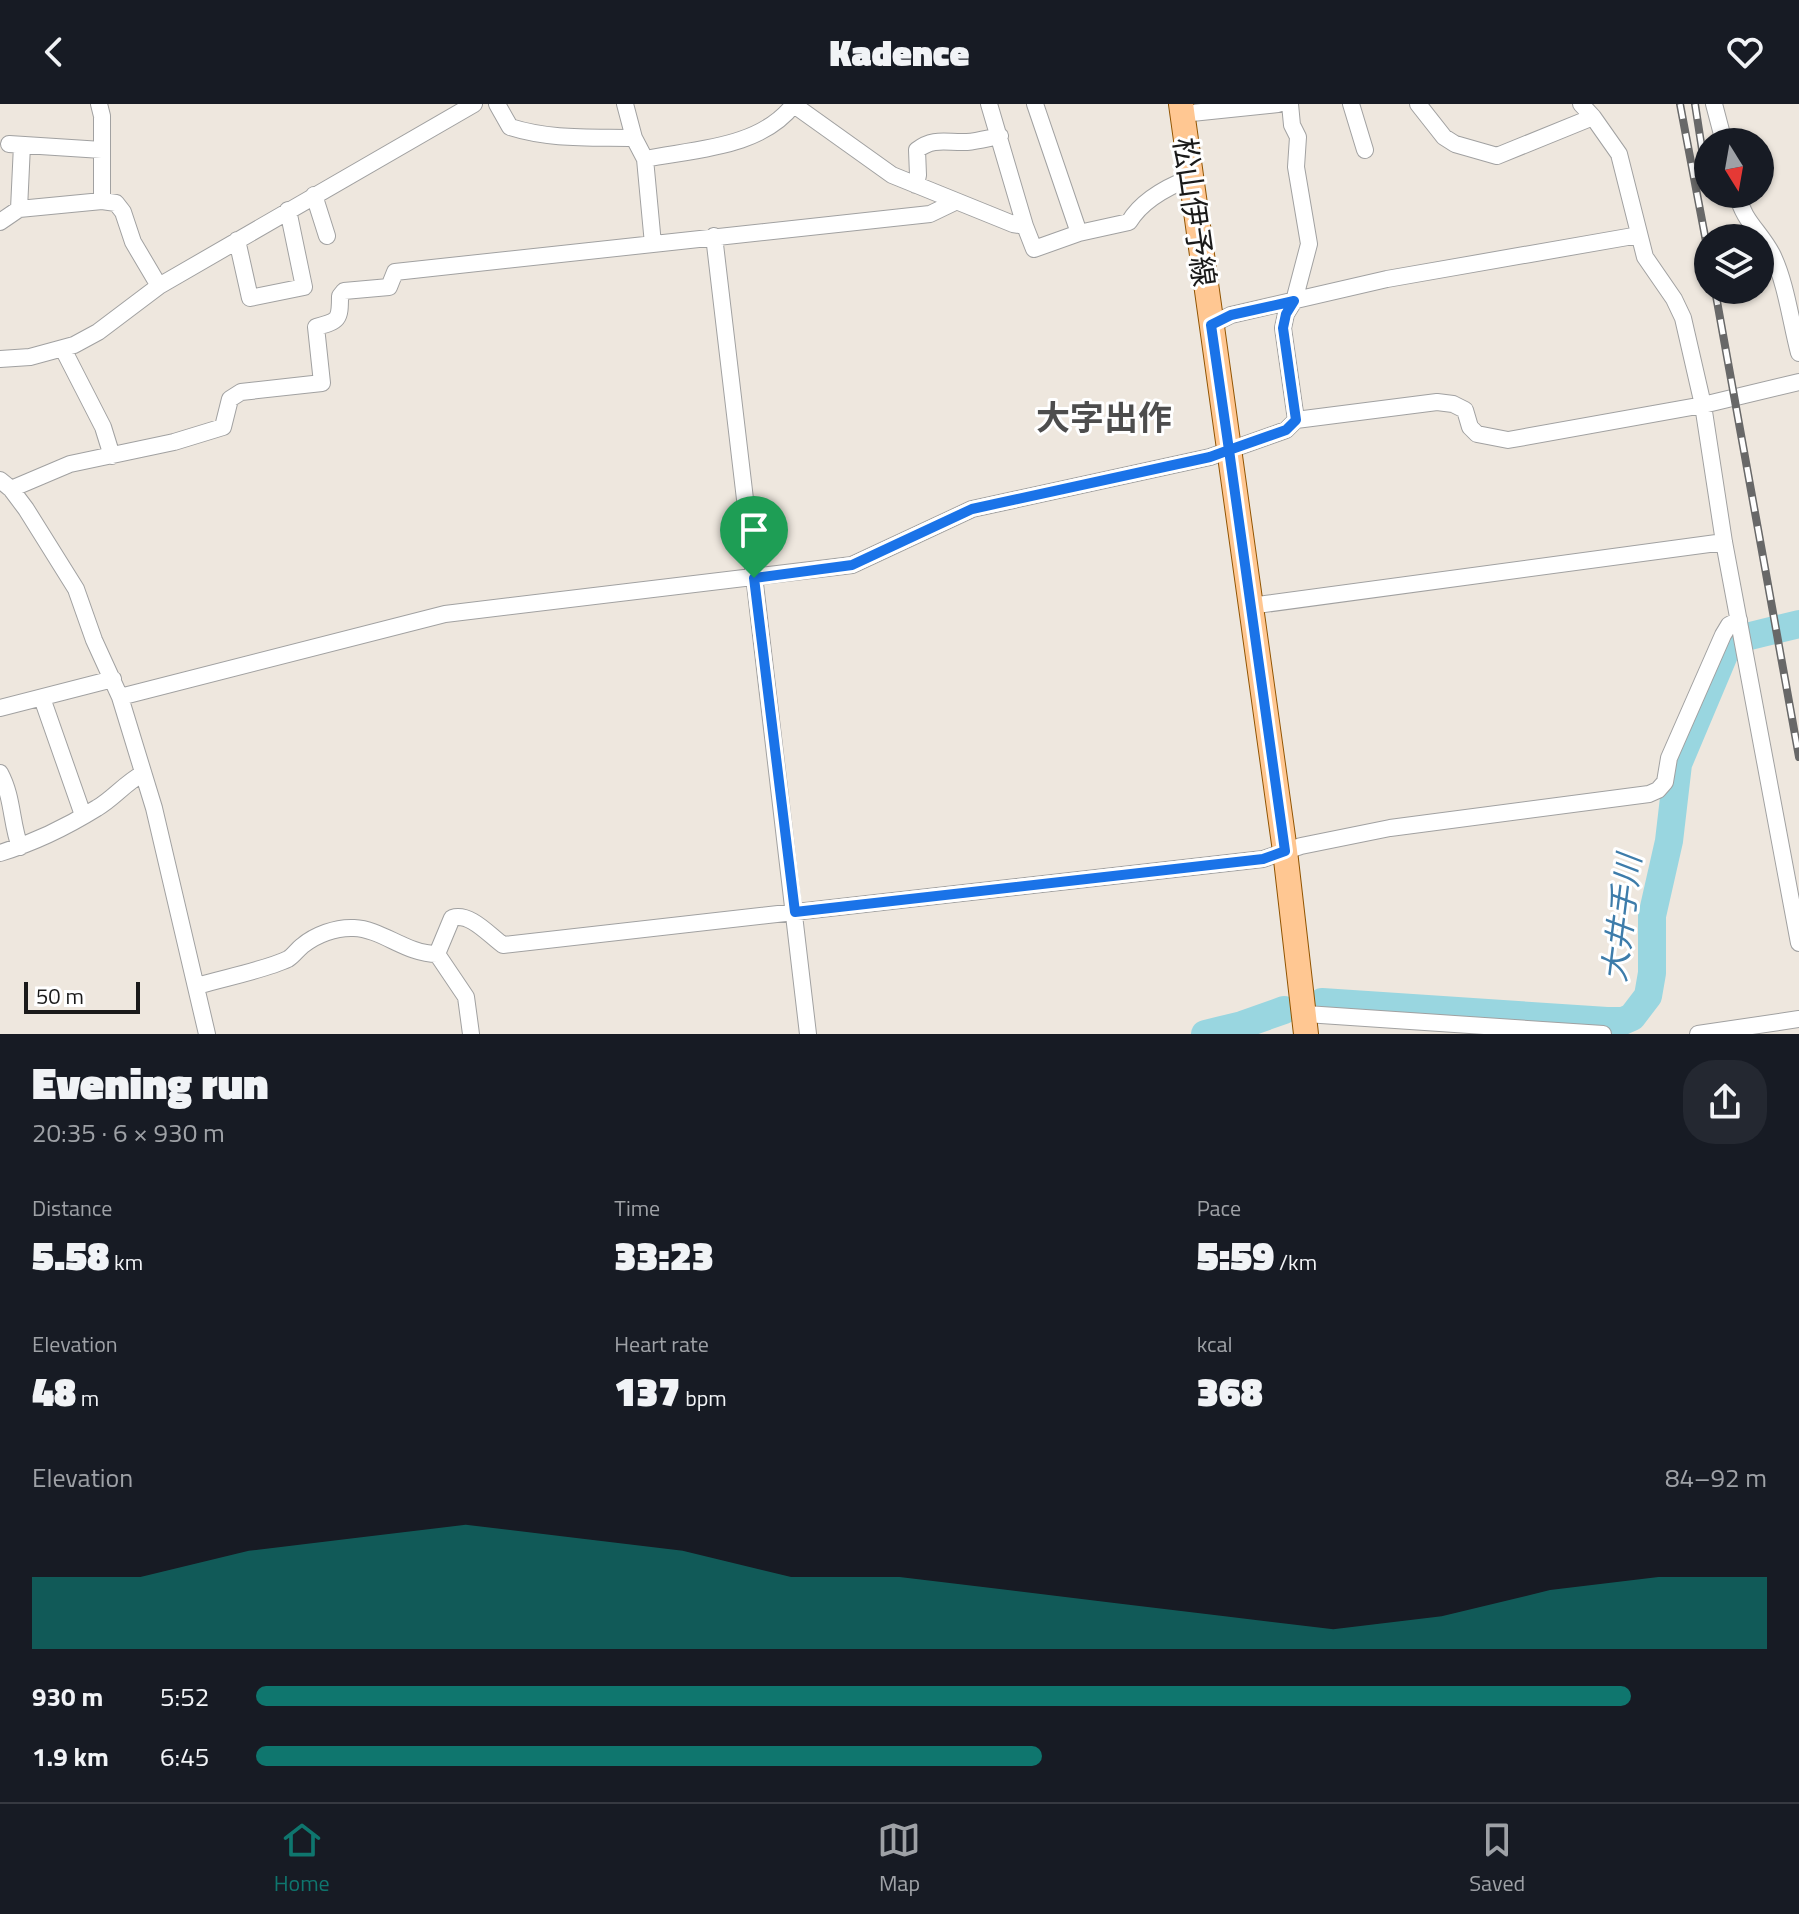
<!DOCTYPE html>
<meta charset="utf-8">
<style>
body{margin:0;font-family:"Titillium Web","Noto Sans JP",sans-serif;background:#242831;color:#f1f3f6;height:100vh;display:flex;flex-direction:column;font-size:30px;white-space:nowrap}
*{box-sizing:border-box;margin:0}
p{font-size:26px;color:#9ea1a6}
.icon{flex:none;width:44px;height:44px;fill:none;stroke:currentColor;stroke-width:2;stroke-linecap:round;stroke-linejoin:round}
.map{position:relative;height:930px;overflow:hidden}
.panel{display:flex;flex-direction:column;background:#171b24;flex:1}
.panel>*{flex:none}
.needle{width:52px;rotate:169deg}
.buttons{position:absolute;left:1694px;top:24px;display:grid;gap:16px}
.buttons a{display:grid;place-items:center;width:80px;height:80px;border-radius:50%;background:#171b24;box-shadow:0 2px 6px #0004;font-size:40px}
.scale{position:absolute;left:24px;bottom:20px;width:116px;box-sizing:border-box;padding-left:8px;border:4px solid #1a1a1a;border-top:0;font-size:22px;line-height:28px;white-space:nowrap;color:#1a1a1a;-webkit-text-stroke:6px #fff;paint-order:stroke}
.pin{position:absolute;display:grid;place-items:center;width:68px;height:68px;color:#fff;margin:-82px -34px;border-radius:50% 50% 50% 0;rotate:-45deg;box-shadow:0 0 8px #0007}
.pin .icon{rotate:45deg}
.round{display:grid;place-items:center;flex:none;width:84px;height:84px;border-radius:32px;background:#242831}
.overview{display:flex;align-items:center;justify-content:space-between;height:136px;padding:0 32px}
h1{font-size:44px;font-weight:800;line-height:60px}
.metrics{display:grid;grid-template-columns:repeat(3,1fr);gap:12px;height:136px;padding:8px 32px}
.metrics div{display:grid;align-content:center}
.metrics b{font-size:40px;font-weight:800}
.metrics small{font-size:22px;font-weight:400}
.metrics p{font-size:22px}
.chart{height:224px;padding:16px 32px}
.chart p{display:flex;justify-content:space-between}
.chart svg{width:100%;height:144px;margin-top:8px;fill:#0f766e;opacity:.7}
ul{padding:0 32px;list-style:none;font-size:26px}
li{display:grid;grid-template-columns:128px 96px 1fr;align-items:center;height:60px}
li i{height:20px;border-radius:10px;background:#0f766e}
header{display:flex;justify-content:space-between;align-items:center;height:104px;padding:0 32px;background:#171b24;font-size:36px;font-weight:800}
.tabs{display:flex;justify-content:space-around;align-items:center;height:112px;border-top:2px solid #363941;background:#171b24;font-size:22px;color:#9ea1a6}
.tabs a{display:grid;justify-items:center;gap:4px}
.tabs .on{color:#0f766e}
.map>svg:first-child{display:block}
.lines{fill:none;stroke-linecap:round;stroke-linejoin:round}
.river{stroke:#99d6e0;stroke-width:28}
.street-casing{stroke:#a1a1a1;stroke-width:18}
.primary-casing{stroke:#915400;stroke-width:26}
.street{stroke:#fff;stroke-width:16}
.primary{stroke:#ffc792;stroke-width:24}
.rail-casing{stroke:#686868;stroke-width:8}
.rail{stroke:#fff;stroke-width:5;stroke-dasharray:15;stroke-linecap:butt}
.route-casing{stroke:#fff;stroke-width:16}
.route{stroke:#1a73e8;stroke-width:10}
.labels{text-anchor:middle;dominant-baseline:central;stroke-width:6;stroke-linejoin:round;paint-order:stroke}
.street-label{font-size:30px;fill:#1a1a1a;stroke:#fff}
.water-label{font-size:32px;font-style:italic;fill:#3d7caa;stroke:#fff}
.quarter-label{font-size:34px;font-weight:bold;fill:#4d4d4d;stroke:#fff}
</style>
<header><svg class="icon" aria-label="back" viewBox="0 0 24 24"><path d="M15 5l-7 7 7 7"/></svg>Kadence<svg class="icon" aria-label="heart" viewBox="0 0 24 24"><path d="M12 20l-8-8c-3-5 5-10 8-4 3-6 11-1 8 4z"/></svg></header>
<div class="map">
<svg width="1799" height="930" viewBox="0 0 1799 930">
<rect width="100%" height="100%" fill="#eee7de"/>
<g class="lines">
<path class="river" d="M1322,898L1607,917H1623L1632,913L1648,892L1652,869V812L1669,737L1678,660L1726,546L1734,536L1799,520
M1205,930L1242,921L1284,906"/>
<defs>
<path id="street" d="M99,0L102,12V97L116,99L123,108L133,138L159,182
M497,0L510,23C551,36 591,33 634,34L645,55L653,140
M625,0L634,34
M989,0L1025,122
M1035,0L1079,129
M1290,0L1292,21L1298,33L1296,63L1309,140L1294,197L1286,210L1283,224L1296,316
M1351,0L1365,46
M1418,0L1444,33L1455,40L1497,52L1593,13
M1581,0L1593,13L1619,50L1645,153L1674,195L1683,214L1703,301L1724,438L1799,839
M1714,0L1724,38
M794,1L892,71L1013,120L1025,122L1034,145L1079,129L1129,118C1142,96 1167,83 1190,74
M1182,10L1278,0
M9,40L102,46
M645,55C695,45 761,44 794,0
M916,81L918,71L917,46C934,33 947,39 967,38C978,37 989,34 1000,32
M1737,90C1744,118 1760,127 1772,150C1786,178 1791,219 1799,249
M314,91L327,132
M19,105L22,41
M0,118L19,105L102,97
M714,132L808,930
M237,136L250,194L304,183L288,106
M1211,221L1231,211L1387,175L1639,131
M63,245L103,323L112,352
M0,255L30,253L74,241L98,228L159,182L474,0
M0,376L11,385L26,405L76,485L94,536L120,593L154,704L207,930
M11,385L70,360L174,338L223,323L230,295L241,288L322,279L316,223C339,217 340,216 340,192L344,187L389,183L395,168L930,110L955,98
M1250,502L1724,438
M120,593L445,510L852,461L972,405L1210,353L1286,326L1296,316L1437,298L1453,300L1465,306L1470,323L1477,330L1508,336L1703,301L1799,278
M42,594L83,711
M0,604L113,575
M0,669C13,693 11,719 20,743
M0,749C33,739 68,722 97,704C114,694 124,680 142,670
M437,850L466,893L471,930
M197,882C223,874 265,866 288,855C293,852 297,846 302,842C315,831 336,823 354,824C382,825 406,850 437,850L452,814C470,808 489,831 503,841L1263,755L1301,742L1390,724L1649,690L1658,686L1665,678L1669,654L1723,531L1729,521L1739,516
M1306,910L1603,930
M1698,930L1799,915"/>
<path id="primary" d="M1181,0L1285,747L1306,930"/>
</defs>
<use href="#street" class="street-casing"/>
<use href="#primary" class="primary-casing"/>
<use href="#street" class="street"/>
<use href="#primary" class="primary"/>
<defs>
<path id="rail" d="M1680,0L1708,148
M1695,0L1708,84
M1715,186L1799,653"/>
</defs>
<use href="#rail" class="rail-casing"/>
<use href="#rail" class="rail"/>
</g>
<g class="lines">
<defs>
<path id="route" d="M754,474L795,808L1263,755L1285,747L1229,346L1286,326L1296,316L1283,224L1286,210L1294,197L1231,211L1211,221L1229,346L1210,353L972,405L852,461L754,474"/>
</defs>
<use href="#route" class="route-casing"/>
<use href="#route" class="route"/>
</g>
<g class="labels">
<g class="street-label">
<text transform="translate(1195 108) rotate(82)">松山伊予線</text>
</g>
<g class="water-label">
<text transform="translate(1621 814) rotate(-83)">大井手川</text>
</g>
<g class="quarter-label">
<text x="1104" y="313">大字出作</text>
</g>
</g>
</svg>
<div class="buttons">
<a><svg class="needle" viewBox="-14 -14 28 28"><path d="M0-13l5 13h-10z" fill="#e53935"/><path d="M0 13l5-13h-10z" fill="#9ea1a6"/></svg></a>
<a><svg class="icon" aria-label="layers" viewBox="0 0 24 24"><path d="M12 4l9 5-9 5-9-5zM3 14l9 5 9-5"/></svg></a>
</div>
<div class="scale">50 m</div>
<div class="pin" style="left:754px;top:474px;background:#1e9e55"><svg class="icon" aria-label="arrive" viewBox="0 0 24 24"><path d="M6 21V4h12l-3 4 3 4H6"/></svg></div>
</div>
<section class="panel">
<div class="overview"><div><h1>Evening run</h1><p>20:35 · 6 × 930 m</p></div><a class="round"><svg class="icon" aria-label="share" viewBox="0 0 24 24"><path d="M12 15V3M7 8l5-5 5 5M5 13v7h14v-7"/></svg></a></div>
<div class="metrics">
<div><p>Distance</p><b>5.58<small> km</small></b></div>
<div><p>Time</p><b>33:23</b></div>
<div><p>Pace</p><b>5:59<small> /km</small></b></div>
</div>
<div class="metrics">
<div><p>Elevation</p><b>48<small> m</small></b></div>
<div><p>Heart rate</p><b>137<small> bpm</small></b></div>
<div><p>kcal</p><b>368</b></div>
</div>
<div class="chart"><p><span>Elevation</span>84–92 m</p>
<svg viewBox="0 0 160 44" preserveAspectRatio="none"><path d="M0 44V22L10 22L20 14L30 10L40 6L50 10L60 14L70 22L80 22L90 26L100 30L110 34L120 38L130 34L140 26L150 22L160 22V44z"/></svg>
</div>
<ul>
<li><b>930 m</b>5:52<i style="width:91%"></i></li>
<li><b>1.9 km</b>6:45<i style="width:52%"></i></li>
</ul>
</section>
<nav class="tabs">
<a class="on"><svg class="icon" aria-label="home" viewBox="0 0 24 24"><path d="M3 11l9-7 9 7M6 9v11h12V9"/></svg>Home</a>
<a><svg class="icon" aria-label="map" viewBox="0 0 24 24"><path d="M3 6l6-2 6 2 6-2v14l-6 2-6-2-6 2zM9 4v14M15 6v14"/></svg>Map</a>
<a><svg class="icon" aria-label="saved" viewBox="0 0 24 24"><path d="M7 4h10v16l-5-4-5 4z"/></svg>Saved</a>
</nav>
